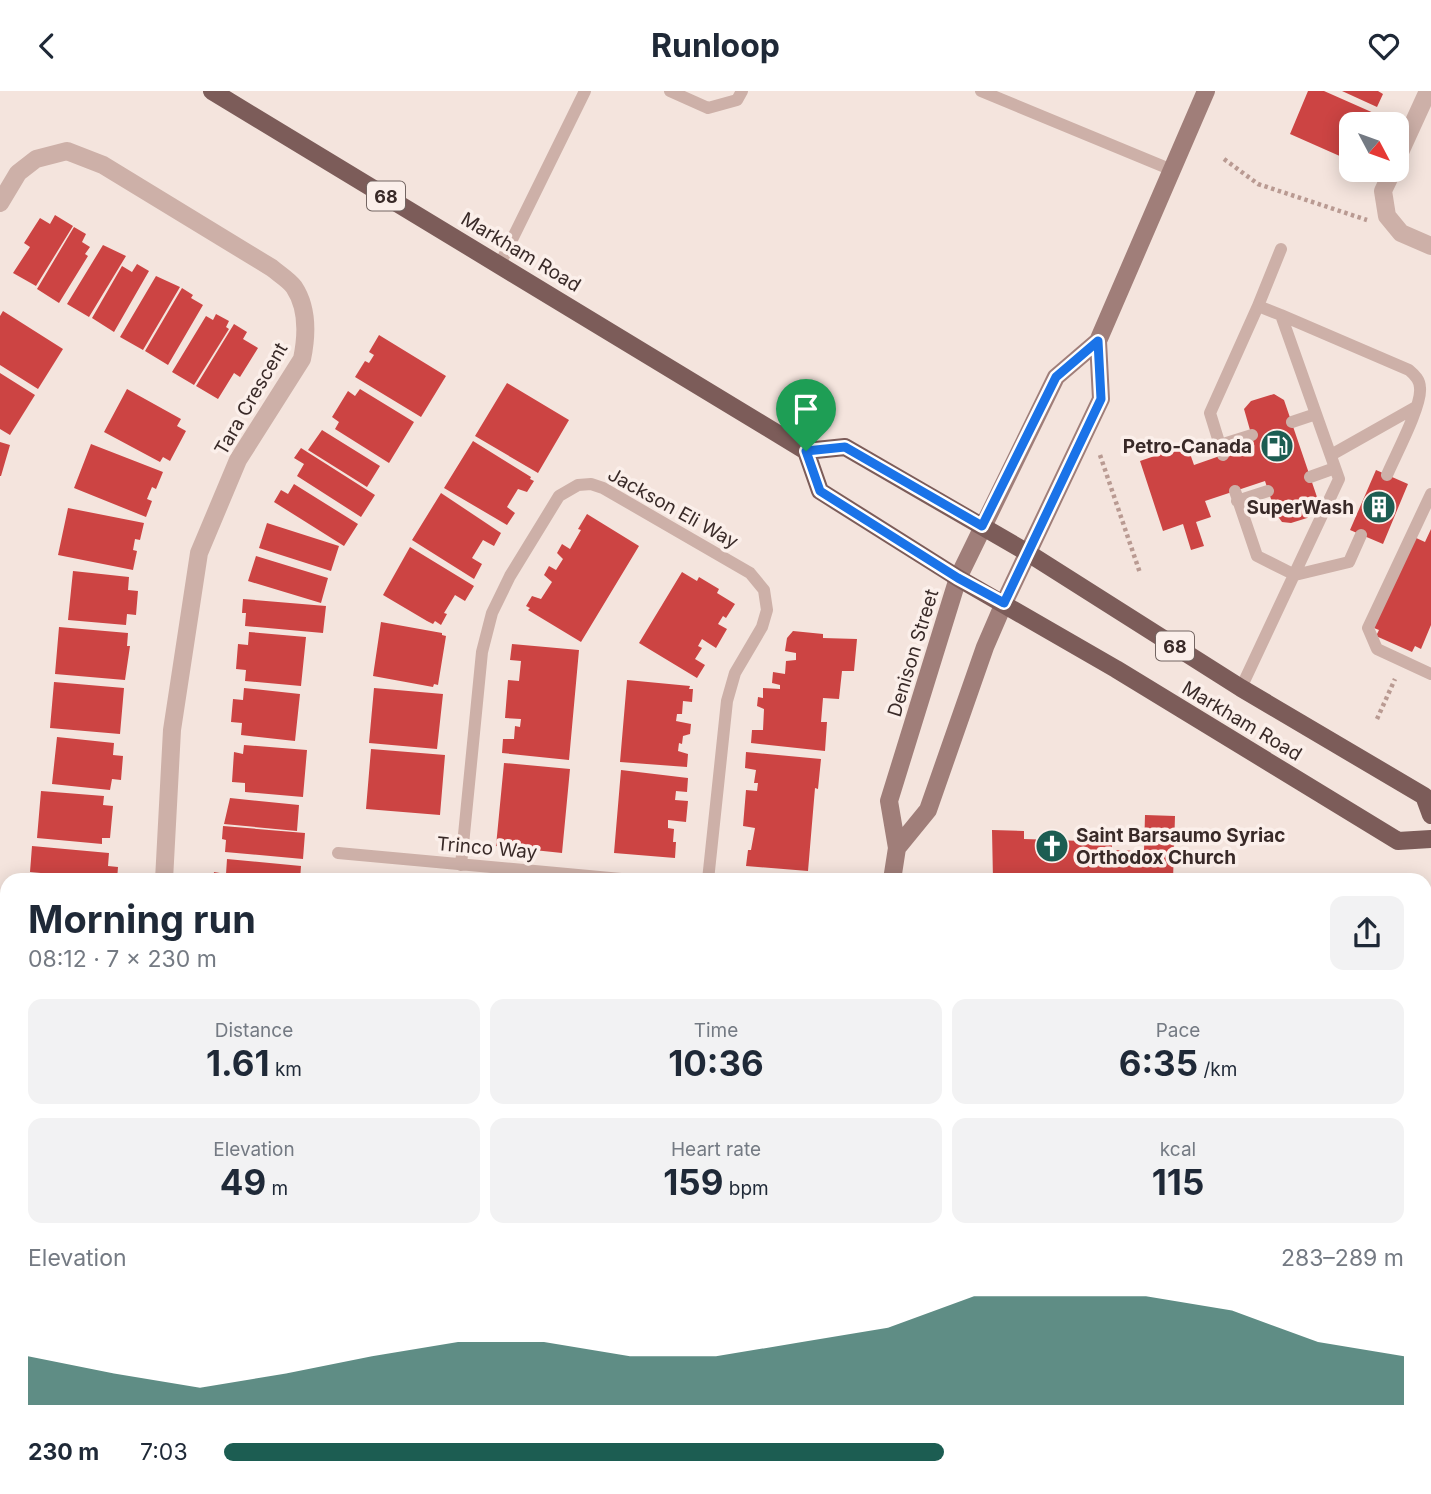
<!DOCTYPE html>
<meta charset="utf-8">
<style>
body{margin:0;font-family:Inter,sans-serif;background:#f2f2f3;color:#1f2937;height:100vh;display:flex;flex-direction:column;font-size:26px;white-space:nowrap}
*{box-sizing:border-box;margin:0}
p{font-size:23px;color:#747a83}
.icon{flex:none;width:38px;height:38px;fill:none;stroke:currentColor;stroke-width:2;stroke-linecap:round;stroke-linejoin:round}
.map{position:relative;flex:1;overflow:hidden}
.drawer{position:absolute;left:0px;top:782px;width:1432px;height:621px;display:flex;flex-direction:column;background:#fff;border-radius:21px 21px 0 0;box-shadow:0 4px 18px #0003}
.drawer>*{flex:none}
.needle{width:46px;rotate:131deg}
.controls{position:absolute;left:1339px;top:21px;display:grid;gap:14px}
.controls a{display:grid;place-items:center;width:70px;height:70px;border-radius:14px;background:#fff;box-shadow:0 4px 18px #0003;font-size:35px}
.pin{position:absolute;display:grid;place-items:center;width:60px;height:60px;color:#fff;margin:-72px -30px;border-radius:50% 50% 50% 0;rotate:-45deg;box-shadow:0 0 7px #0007}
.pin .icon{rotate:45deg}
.round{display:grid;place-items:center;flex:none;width:74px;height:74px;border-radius:14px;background:#f2f2f3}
.overview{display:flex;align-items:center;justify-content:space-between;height:119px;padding:0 28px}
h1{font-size:38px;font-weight:700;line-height:52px}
.metrics{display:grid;grid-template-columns:repeat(3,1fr);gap:10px;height:119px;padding:7px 28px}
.metrics div{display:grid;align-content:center;border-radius:14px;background:#f2f2f3;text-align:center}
.metrics b{font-size:35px;font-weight:700}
.metrics small{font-size:19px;font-weight:400}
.metrics p{font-size:19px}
.chart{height:196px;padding:14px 28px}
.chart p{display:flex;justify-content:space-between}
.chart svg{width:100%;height:126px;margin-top:7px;fill:#1c5d52;opacity:.7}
ul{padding:0 28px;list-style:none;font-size:23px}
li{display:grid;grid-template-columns:112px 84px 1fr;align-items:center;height:52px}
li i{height:18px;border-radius:9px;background:#1c5d52}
header{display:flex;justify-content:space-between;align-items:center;height:91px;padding:0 28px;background:#fff;font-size:32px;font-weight:700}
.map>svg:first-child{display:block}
.green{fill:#c0c49c}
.building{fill:#cc4443}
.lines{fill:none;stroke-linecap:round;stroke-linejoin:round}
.path{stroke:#b99a92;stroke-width:4.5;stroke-dasharray:3.5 3.5;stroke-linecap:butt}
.lane{stroke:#cdb0a8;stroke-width:12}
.street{stroke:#cdb0a8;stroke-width:18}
.secondary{stroke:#a07e79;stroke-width:18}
.primary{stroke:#7c5c59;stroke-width:18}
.route-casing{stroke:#fff;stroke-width:14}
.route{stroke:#1a73e8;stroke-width:9}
.labels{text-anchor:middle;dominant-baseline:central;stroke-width:7;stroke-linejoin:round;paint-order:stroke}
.shield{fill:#fbefea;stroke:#736562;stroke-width:2}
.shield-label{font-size:18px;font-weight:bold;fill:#392a28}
.street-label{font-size:19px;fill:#392a28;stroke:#fbefea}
.poi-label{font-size:19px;font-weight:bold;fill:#392a28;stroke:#fbefea;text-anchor:end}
</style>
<header><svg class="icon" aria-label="back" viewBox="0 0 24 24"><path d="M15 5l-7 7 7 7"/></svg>Runloop<svg class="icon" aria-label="heart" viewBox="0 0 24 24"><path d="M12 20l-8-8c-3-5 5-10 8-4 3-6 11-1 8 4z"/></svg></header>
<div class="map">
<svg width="1431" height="1403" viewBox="0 0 1431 1403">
<rect width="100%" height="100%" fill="#f4e4dd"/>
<path class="green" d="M288,1397L646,1396V1397L645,1403H287Z"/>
<path class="building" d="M1308,0H1324L1376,23L1372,33H1351V70L1290,43Z
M1342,0H1378L1383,3L1377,16Z
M55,124L73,135L36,195L13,182L30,156L24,152L40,127L50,133Z
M74,136L86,143L82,151L90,156L85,163L88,165L59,212L37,198Z
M103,154L126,165L89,226L67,213Z
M137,173L149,180L114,241L92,227L122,175L132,181Z
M156,185L180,196L143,259L120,246Z
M182,197L193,204L191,207L203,214L168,274L145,260Z
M3,220L63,258L38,298L0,274V225Z
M216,223L229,230L226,236L229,238L194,294L172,281L206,225L213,229Z
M234,233L247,241L243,248L258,257L240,286L234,282L218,308L196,295Z
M379,244L446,285L421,326L355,286L365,270L369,272L374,264L369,261Z
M0,282L35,304L10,344L0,338Z
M507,292L569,329L538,382L475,345Z
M127,298L181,328L177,335L186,340L170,370L163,366L160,371L104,341Z
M360,298L414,331L389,372L335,338L339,331L332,326L348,300L355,305Z
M1274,303L1284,309L1318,409L1317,418L1307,427L1291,432L1282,431L1276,423L1265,390L1205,410L1211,426L1196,431L1204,455L1191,459L1183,433L1163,440L1140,370L1187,354L1194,374L1254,353L1244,318L1251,310Z
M322,339L380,375L367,396L308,359Z
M473,350L531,386L530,388L534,390L527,401L518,398L507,416L515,422L507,434L444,397Z
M0,351L10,354L1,385H0Z
M91,353L163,381L156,398L152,396L147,408L152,410L146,426L74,397Z
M301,357L375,404L361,426L297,385L304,373L294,367Z
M1376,379L1408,393L1383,453L1350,439Z
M294,393L358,433L344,455L274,411L281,399L288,403Z
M441,402L501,442L494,455L483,449L472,467L482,473L474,488L412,449Z
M68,417L144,432L140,449L135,448L133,459L137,460L133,479L58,464Z
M587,423L639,455L581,551L528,519L530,517L526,515L532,505L541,508L552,491L544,484L549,475L556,479L563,468L557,462L562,453L570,458L581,439L578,438Z
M267,432L339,455L331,480L259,457Z
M1431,438V534L1421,558L1415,555L1412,561L1376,545L1379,539L1374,537L1414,446L1425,451Z
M410,456L474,495L465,510L455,504L444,522L447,523L441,534L435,530L433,533L427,530L383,504Z
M256,465L328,487L321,512L248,490Z
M73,480L129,486L128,499L138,500L136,524L127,523L126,534L68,529Z
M682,481L697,490L699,486L719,498L717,502L735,513L726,527L723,525L718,533L727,538L716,557L702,548L698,555L702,557L695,568L705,574L697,587L639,552Z
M243,508L326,515L323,542L245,535L246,522H242Z
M381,531L442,542V544L446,545L438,594L434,593L433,596L373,585Z
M59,536L128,542L127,555H130L125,589L55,583Z
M793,540L823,543V547L857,548L854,580H842L839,608L823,607L821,631H827L825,660L751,652L752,639H763L764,618L757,615L758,606L763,607V597L780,598V594L772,592L773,581L785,583L786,570L796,569V562L785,560L787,547Z
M249,541L306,546L301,595L245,590L246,579L236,578L238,553L248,554Z
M512,553L579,559L569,669L502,662L503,648H514L515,635L520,636L521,628L505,627L508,589L519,590L521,570L510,569Z
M627,589L690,595L689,598H693L692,611L683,610L682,623H677L676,630L691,633L690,643L683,645L682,653L679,652L678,660L688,663L687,676L620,671Z
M54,591L124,597L120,643L50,637Z
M244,597L300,603L295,650L241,644L242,632L231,631L233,608L243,609Z
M374,597L443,603L437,658L369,652Z
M57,646L114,652L113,664L123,665L121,689L112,688L110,699L52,693Z
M244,654L307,659L303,706L245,701V692L232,691L234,661L243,663Z
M371,658L445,664L440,724L366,718Z
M746,661L821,668L818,698L815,697L808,780L746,775L748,759H751L755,737L743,735L746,699L757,700L758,692H754L756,679L745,677Z
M504,672L570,678L562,762L496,755Z
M621,679L688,687L687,701L676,700L675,709L688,710L686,731L668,729V737L674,738L673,751H676L675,767L614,762Z
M41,700L104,705L103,714L113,715L110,747H102V753L37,747Z
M230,707L299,714L297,740L224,733Z
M1145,724L1175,725L1173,789H993L992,739L1024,740V748L1112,751V759L1144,760Z
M223,735L305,742L303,768L225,761L226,749L222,748Z
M32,755L109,762L108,775L118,776L117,789L30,781Z
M227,768L301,775L300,789H213L214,781L226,783Z
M36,783L82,787V789H35Z
M0,912L7,913L2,959H0Z
M1429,1067H1431V1117L1424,1116Z
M0,1129H7V1209L0,1205Z
M0,1239H7V1282H0Z
M1424,1242L1431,1243V1316L1424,1315Z
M0,1290L7,1291V1333H0Z
M0,1339L7,1340V1381L0,1380Z
M0,1387H7V1396H48L47,1403H0Z
M1424,1388L1431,1389V1403H1401L1402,1396H1424Z
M189,1396H252L251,1403L189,1398Z
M685,1396H729L747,1399V1403H684Z
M901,1396H950L949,1403H911V1401L901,1400Z
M956,1396H1005L1004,1403H955Z
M1013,1396H1061L1060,1403H1012Z
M1068,1396H1116L1115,1403H1067Z
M1124,1396H1172L1171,1403H1123Z
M1180,1396H1227V1403H1179Z
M1235,1396H1283L1282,1403H1234Z
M1290,1396H1339L1338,1403H1289Z
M1346,1396H1394V1403H1345Z"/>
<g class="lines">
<path class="path" d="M1224,68L1258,93L1367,129
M1100,364L1140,482
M1377,628L1395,588
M377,1403L382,1396
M602,1403L606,1396"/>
<path class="lane" d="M670,0L708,17L737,9L742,0
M981,0L1172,79
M500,173L585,0
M1281,224L1409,279C1415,284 1420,289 1420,297C1422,315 1395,365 1387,384
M1292,331L1316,323
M1220,354L1252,344
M1223,364L1210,322L1258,215
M1331,364L1416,316
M1310,386L1335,377
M1235,400L1257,465L1295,484L1349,471L1361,444
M1431,403L1368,537L1377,558L1431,583
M1237,410L1268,400
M1241,597L1339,388L1281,224L1258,215L1281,158
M338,762L632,789
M461,774L482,561L492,522L510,485L559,405L578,394L591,393L603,397L750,482L764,499L767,519L762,536L735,582L727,610L708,789"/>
<path class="street" d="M1396,70L1428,0
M1393,79L1383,100L1387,125L1401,142L1431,155
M0,112L18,82L36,68L67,60L103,74L272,177C279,183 289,189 294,196C308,217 307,244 302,268L238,369L199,462L172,639L164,789
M0,1048L7,1049
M1424,1183L1431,1184
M108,1403L109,1396"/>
<path class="secondary" d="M897,757L928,719L985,556L1004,512L1101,308L1098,250L1206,0
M892,789L897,757L889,710L958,487L1056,286L1098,250
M825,1403L826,1396"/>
<path class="primary" d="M212,0L806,360L845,356L1028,462L1241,597L1424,705L1431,724
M806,360L820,400L958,487L1116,578L1398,750L1431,748"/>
</g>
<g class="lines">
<defs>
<path id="route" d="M1098,250L1101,308L1004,512L958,487L820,400L806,360L845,356L982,435L1056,286Z"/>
</defs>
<use href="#route" class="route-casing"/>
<use href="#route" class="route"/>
</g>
<defs>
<symbol id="fuel-disc" viewBox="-11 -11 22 22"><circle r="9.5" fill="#1c5d52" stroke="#fbefea"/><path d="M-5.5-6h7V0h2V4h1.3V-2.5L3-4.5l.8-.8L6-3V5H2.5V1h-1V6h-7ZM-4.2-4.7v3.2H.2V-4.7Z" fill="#fff"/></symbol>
<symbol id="building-disc" viewBox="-11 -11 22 22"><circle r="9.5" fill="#1c5d52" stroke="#fbefea"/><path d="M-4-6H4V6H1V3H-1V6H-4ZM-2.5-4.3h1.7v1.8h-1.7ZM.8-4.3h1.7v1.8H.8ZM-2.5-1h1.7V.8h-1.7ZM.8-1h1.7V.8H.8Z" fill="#fff"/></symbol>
<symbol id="church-disc" viewBox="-11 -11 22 22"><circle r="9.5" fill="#1c5d52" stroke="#fbefea"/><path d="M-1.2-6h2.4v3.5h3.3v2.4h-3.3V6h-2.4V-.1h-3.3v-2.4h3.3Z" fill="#fff"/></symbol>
</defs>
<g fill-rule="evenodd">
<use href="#fuel-disc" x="1258" y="336" width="38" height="38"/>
<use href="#building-disc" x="1360" y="397" width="38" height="38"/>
<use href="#church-disc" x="1033" y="736" width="38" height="38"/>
</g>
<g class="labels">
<g class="shield">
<rect x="367" y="90.5" width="38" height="29" rx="5"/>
<rect x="1156" y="540.5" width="38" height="29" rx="5"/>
</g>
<g class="shield-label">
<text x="386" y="105">68</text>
<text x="1175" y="555">68</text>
</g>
<g class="street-label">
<text transform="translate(521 161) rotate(31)">Markham Road</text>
<text transform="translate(251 308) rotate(-60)">Tara Crescent</text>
<text transform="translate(673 417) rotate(29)">Jackson Eli Way</text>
<text transform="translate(913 562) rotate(-73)">Denison Street</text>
<text transform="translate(1242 630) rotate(31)">Markham Road</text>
<text transform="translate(487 757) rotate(5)">Trinco Way</text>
</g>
<g class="poi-label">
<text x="1252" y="355">Petro-Canada</text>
<text x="1354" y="416">SuperWash</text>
<text x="1076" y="744" text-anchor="start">Saint Barsaumo Syriac<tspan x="1076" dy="22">Orthodox Church</tspan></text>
</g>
</g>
</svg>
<div class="controls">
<a><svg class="needle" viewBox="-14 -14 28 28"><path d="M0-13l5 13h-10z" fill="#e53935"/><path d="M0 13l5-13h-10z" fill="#747a83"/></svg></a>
</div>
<div class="pin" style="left:806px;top:360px;background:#1e9e55"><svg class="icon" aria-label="arrive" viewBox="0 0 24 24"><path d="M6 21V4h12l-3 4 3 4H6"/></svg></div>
<section class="drawer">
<div class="overview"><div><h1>Morning run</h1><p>08:12 · 7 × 230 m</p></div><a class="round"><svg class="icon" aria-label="share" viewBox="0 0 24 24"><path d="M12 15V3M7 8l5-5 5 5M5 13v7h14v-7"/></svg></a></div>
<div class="metrics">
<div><p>Distance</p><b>1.61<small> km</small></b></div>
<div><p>Time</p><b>10:36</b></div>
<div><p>Pace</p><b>6:35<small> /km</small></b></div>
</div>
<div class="metrics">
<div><p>Elevation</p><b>49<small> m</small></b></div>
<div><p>Heart rate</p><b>159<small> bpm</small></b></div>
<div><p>kcal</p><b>115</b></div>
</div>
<div class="chart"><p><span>Elevation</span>283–289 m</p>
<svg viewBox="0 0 160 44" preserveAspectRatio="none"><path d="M0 44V27L10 33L20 38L30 33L40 27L50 22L60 22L70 27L80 27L90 22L100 17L110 6L120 6L130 6L140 11L150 22L160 27V44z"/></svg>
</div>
<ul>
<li><b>230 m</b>7:03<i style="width:61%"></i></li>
</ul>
</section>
</div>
